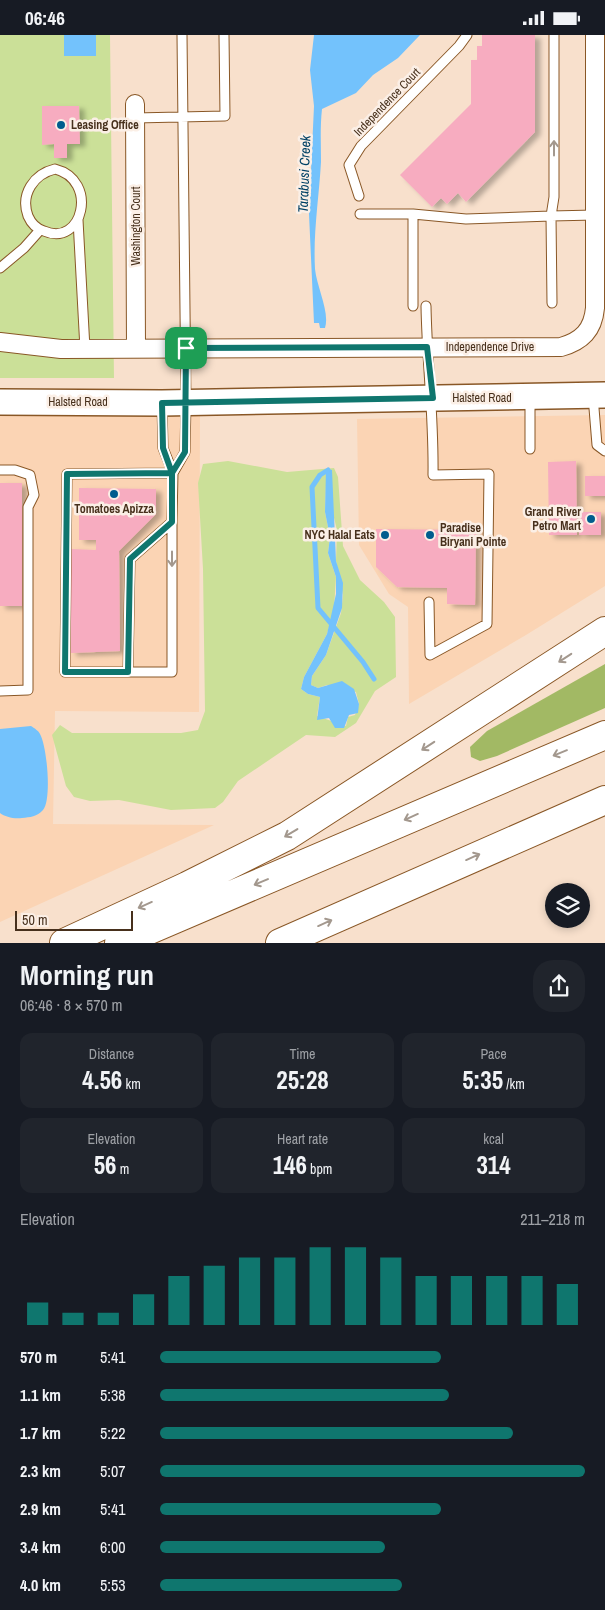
<!DOCTYPE html>
<meta charset="utf-8">
<style>
body{margin:0;font-family:"Archivo Narrow",sans-serif;background:#20242c;color:#f1f3f6;height:100vh;display:flex;flex-direction:column;font-size:19px;white-space:nowrap}
*{box-sizing:border-box;margin:0}
p{font-size:16px;color:#9ea1a6}
.icon{flex:none;width:28px;height:28px;fill:none;stroke:currentColor;stroke-width:2;stroke-linecap:round;stroke-linejoin:round}
.map{position:relative;height:908px;overflow:hidden}
.details{display:flex;flex-direction:column;background:#171b24;flex:1}
.details>*{flex:none}
.fabs{position:absolute;left:545px;top:848px;display:grid;gap:10px}
.fabs a{display:grid;place-items:center;width:45px;height:45px;border-radius:50%;background:#171b24;box-shadow:0 2px 8px #0003;font-size:25px}
.scale{position:absolute;left:15px;bottom:12px;width:118px;box-sizing:border-box;padding-left:5px;border:2px solid #47301c;border-top:0;font-size:14px;line-height:18px;white-space:nowrap;color:#47301c;-webkit-text-stroke:4px #fbefe6;paint-order:stroke}
.pin{position:absolute;display:grid;place-items:center;width:42px;height:42px;color:#fff;margin:-21px;border-radius:10px;box-shadow:0 2px 8px #0006}
.round{display:grid;place-items:center;flex:none;width:52px;height:52px;border-radius:20px;background:#20242c}
.headline{display:flex;align-items:center;justify-content:space-between;height:85px;padding:0 20px}
h1{font-size:28px;font-weight:700;line-height:38px}
.stats{display:grid;grid-template-columns:repeat(3,1fr);gap:8px;height:85px;padding:5px 20px}
.stats div{display:grid;align-content:center;border-radius:12px;background:#20242c;text-align:center}
.stats b{font-size:25px;font-weight:700}
.stats small{font-size:14px;font-weight:400}
.stats p{font-size:14px}
.chart{height:140px;padding:10px 20px}
.chart p{display:flex;justify-content:space-between}
.chart svg{width:100%;height:90px;margin-top:5px;stroke:#0f766e;stroke-width:6}
ul{padding:0 20px;list-style:none;font-size:16px}
li{display:grid;grid-template-columns:80px 60px 1fr;align-items:center;height:38px}
li i{height:12px;border-radius:6px;background:#0f766e}
.status{display:flex;justify-content:space-between;align-items:center;height:35px;padding:0 25px;background:#171b24;direction:ltr}
.status svg{height:14px;fill:currentColor}
.map>svg:first-child{display:block}
.built{fill:#fbd4b4}
.green{fill:#cbe098;fill-rule:evenodd}
.forest{fill:#a2b964}
.water{fill:#73c2fc}
.lines{fill:none;stroke-linecap:round;stroke-linejoin:round}
.stream{stroke:#73c2fc;stroke-width:5}
.building{fill:#f7acc0;filter:url(#shadow)}
.lane-casing{stroke:#895726;stroke-width:11}
.street-casing{stroke:#895726;stroke-width:20}
.secondary-casing{stroke:#895726;stroke-width:28}
.highway-casing{stroke:#895726;stroke-width:30}
.lane{stroke:#fff;stroke-width:9}
.street{stroke:#fff;stroke-width:18}
.secondary{stroke:#fff;stroke-width:25}
.highway{stroke:#fff;stroke-width:28}
.oneway{stroke:#a3988e}
.route-casing{stroke:#fff;stroke-width:10}
.route{stroke:#0f766e;stroke-width:6}
.poi-dot{fill:#005d8e;stroke:#fbefe6;stroke-width:2}
.labels{text-anchor:middle;dominant-baseline:central;stroke-width:5;stroke-linejoin:round;paint-order:stroke}
.street-label{font-size:12px;fill:#47301c;stroke:#fbefe6}
.poi-label{font-size:12px;font-weight:bold;fill:#47301c;stroke:#fbefe6;text-anchor:start}
.water-label{font-size:14px;font-style:italic;fill:#004165;stroke:#fbefe6}
</style>
<div class="status"><b>06:46</b><svg viewBox="0 0 49 12"><path d="M0 12V9h3v3zM5 12V6h3v6zM10 12V3h3v9zM15 12V0h3v12zM26 1h20v11H26zM47 4h2v5h-2z"/></svg></div>
<div class="map">
<svg width="605" height="908" viewBox="0 0 605 908">
<defs>
<filter id="shadow"><feDropShadow dx="5.5" dy="3" stdDeviation="2.5" flood-color="#0004"/></filter>
</defs>
<rect width="100%" height="100%" fill="#f8e0cc"/>
<path class="built" d="M200,378L199,677L55,676L53,789L214,790L0,887V379Z
M605,380V551L526,600L409,669L408,572L389,559L359,510L357,384Z"/>
<path class="green" d="M0,0H110L114,343H0Z
M228,426L287,437L334,433L338,442L343,511L360,545L384,567L395,582L396,642L375,656L356,688L335,702L306,700L238,746L223,767L215,773L171,775L119,765L90,766L74,762L66,751L52,700L60,690L72,698H181L198,695L205,676L203,534L198,448L203,429ZM326,450L337,495L336,526L343,560L341,578L326,620L312,641L311,650L318,653L327,650L356,657L359,669L355,680L348,682L346,691L317,681L320,662L308,659L301,654L304,642L327,599L334,574L336,542L328,518L330,502L325,477Z"/>
<path class="forest" d="M605,629V673L497,721L480,726L471,722L470,712L487,696Z"/>
<path class="water" d="M64,0H96V21H64Z
M314,0H420L398,23L373,40L356,58L322,74C320,92 321,110 321,127C319,163 313,198 315,234C317,253 330,277 325,293H320L319,288H314L309,179L314,71L310,35Z
M326,434L332,435L336,526L343,548L342,573L326,620L312,641L311,650L318,653L342,646L354,654L359,669L358,678L349,680L344,693H335L329,683L317,685L320,662L308,659L301,654L304,642L327,599L336,559V542L328,518L330,502L325,477Z
M31,691C34,693 39,696 40,699C47,711 52,765 43,775C37,782 30,782 22,783C14,784 5,782 0,778V694Z"/>
<g class="lines">
<path class="stream" d="M328,435L320,440L312,452L318,573L363,627L374,644"/>
</g>
<path class="building" d="M482,0H535V97L466,167L458,158L447,169L441,163L432,172L400,140L471,69V25H477V11H482Z
M42,71H79L80,109H67V123H54V109L42,110Z
M576,426L577,500H549L548,427Z
M585,441H605V461H585Z
M0,448H22V571H0Z
M79,453L156,454V479L119,516L120,616L71,618V514L96,515V505H79Z
M579,477H601V500H579Z
M376,494L476,495L475,570L447,569V553L397,552L376,532Z"/>
<g class="lines">
<defs>
<path id="lane" d="M554,0V162L551,181L595,180
M135,83L225,81L224,0
M55,134C99,145 83,213 44,196C37,194 31,188 28,181C20,159 34,139 55,134Z
M359,161L349,130L361,111L459,11L467,0
M360,179H413L466,184L551,181L552,268
M78,185L85,314
M0,233L24,213L40,195
M413,271V179
M426,271C427,328 434,383 433,440L489,439L487,589L430,620L429,567
M593,361L597,410L605,416
M162,369L163,413L173,438L172,487
M530,414V363
M0,435H15L30,440L34,460L28,472V655L0,656
M173,438L185,417L186,367L182,0
M128,637L130,524L172,487V637H65L67,439L173,438"/>
<path id="street" d="M135,69L136,313
M0,307L61,314L561,312C582,306 593,295 595,273V0"/>
<path id="secondary" d="M0,367L162,368L605,360"/>
<path id="highway" d="M64,908L187,851L287,801L605,596
M119,908L605,700
M280,908L605,765"/>
</defs>
<use href="#lane" class="lane-casing"/>
<use href="#street" class="street-casing"/>
<use href="#secondary" class="secondary-casing"/>
<use href="#highway" class="highway-casing"/>
<use href="#lane" class="lane"/>
<use href="#street" class="street"/>
<use href="#secondary" class="secondary"/>
<use href="#highway" class="highway"/>
</g>
<defs><path id="oneway-shaft" d="M-6 0H5M1.5-3L5.5 0L1.5 3" fill="none" stroke-width="1.6" stroke-linecap="round" stroke-linejoin="round" transform="scale(1.25)"/></defs>
<g class="oneway">
<use href="#oneway-shaft" transform="translate(554 113) rotate(-90)"/>
<use href="#oneway-shaft" transform="translate(172 524) rotate(90)"/>
<use href="#oneway-shaft" transform="translate(565 623) rotate(147)"/>
<use href="#oneway-shaft" transform="translate(428 711) rotate(147)"/>
<use href="#oneway-shaft" transform="translate(560 718) rotate(158)"/>
<use href="#oneway-shaft" transform="translate(411 782) rotate(156)"/>
<use href="#oneway-shaft" transform="translate(291 798) rotate(149)"/>
<use href="#oneway-shaft" transform="translate(473 822) rotate(-24)"/>
<use href="#oneway-shaft" transform="translate(261 847) rotate(157)"/>
<use href="#oneway-shaft" transform="translate(145 870) rotate(156)"/>
<use href="#oneway-shaft" transform="translate(325 888) rotate(-24)"/>
</g>
<g class="lines">
<defs>
<path id="route" d="M186,313L185,417L172,438V487L130,524L128,637H65L67,439L172,438L163,413L162,368C252,367 342,364 433,363L427,312L186,313"/>
</defs>
<use href="#route" class="route-casing"/>
<use href="#route" class="route"/>
</g>
<g class="poi-dot">
<circle cx="61" cy="90" r="5"/>
<circle cx="114" cy="459" r="5"/>
<circle cx="591" cy="484" r="5"/>
<circle cx="385" cy="500" r="5"/>
<circle cx="430" cy="500" r="5"/>
</g>
<g class="labels">
<g class="street-label">
<text transform="translate(387 67) rotate(-46)">Independence Court</text>
<text transform="translate(136 191) rotate(-90)">Washington Court</text>
<text x="490" y="312">Independence Drive</text>
<text x="482" y="363">Halsted Road</text>
<text x="78" y="367">Halsted Road</text>
</g>
<g class="poi-label">
<text x="71" y="90">Leasing Office</text>
<text x="114" y="474" text-anchor="middle">Tomatoes Apizza</text>
<text x="581" y="477" text-anchor="end">Grand River<tspan x="581" dy="14">Petro Mart</tspan></text>
<text x="440" y="493">Paradise<tspan x="440" dy="14">Biryani Pointe</tspan></text>
<text x="375" y="500" text-anchor="end">NYC Halal Eats</text>
</g>
<g class="water-label">
<text transform="translate(304 139) rotate(-88)">Tarabusi Creek</text>
</g>
</g>
</svg>
<div class="fabs">
<a><svg class="icon" aria-label="layers" viewBox="0 0 24 24"><path d="M12 4l9 5-9 5-9-5zM3 14l9 5 9-5"/></svg></a>
</div>
<div class="scale">50 m</div>
<div class="pin" style="left:186px;top:313px;background:#1e9e55"><svg class="icon" aria-label="arrive" viewBox="0 0 24 24"><path d="M6 21V4h12l-3 4 3 4H6"/></svg></div>
</div>
<section class="details">
<div class="headline"><div><h1>Morning run</h1><p>06:46 · 8 × 570 m</p></div><a class="round"><svg class="icon" aria-label="share" viewBox="0 0 24 24"><path d="M12 15V3M7 8l5-5 5 5M5 13v7h14v-7"/></svg></a></div>
<div class="stats">
<div><p>Distance</p><b>4.56<small> km</small></b></div>
<div><p>Time</p><b>25:28</b></div>
<div><p>Pace</p><b>5:35<small> /km</small></b></div>
</div>
<div class="stats">
<div><p>Elevation</p><b>56<small> m</small></b></div>
<div><p>Heart rate</p><b>146<small> bpm</small></b></div>
<div><p>kcal</p><b>314</b></div>
</div>
<div class="chart"><p><span>Elevation</span>211–218 m</p>
<svg viewBox="0 0 160 44" preserveAspectRatio="none"><path d="M5 44V33M15 44V38M25 44V38M35 44V29M45 44V20M55 44V15M65 44V11M75 44V11M85 44V6M95 44V6M105 44V11M115 44V20M125 44V20M135 44V20M145 44V20M155 44V24"/></svg>
</div>
<ul>
<li><b>570 m</b>5:41<i style="width:66%"></i></li>
<li><b>1.1 km</b>5:38<i style="width:68%"></i></li>
<li><b>1.7 km</b>5:22<i style="width:83%"></i></li>
<li><b>2.3 km</b>5:07<i style="width:100%"></i></li>
<li><b>2.9 km</b>5:41<i style="width:66%"></i></li>
<li><b>3.4 km</b>6:00<i style="width:53%"></i></li>
<li><b>4.0 km</b>5:53<i style="width:57%"></i></li>
</ul>
</section>
